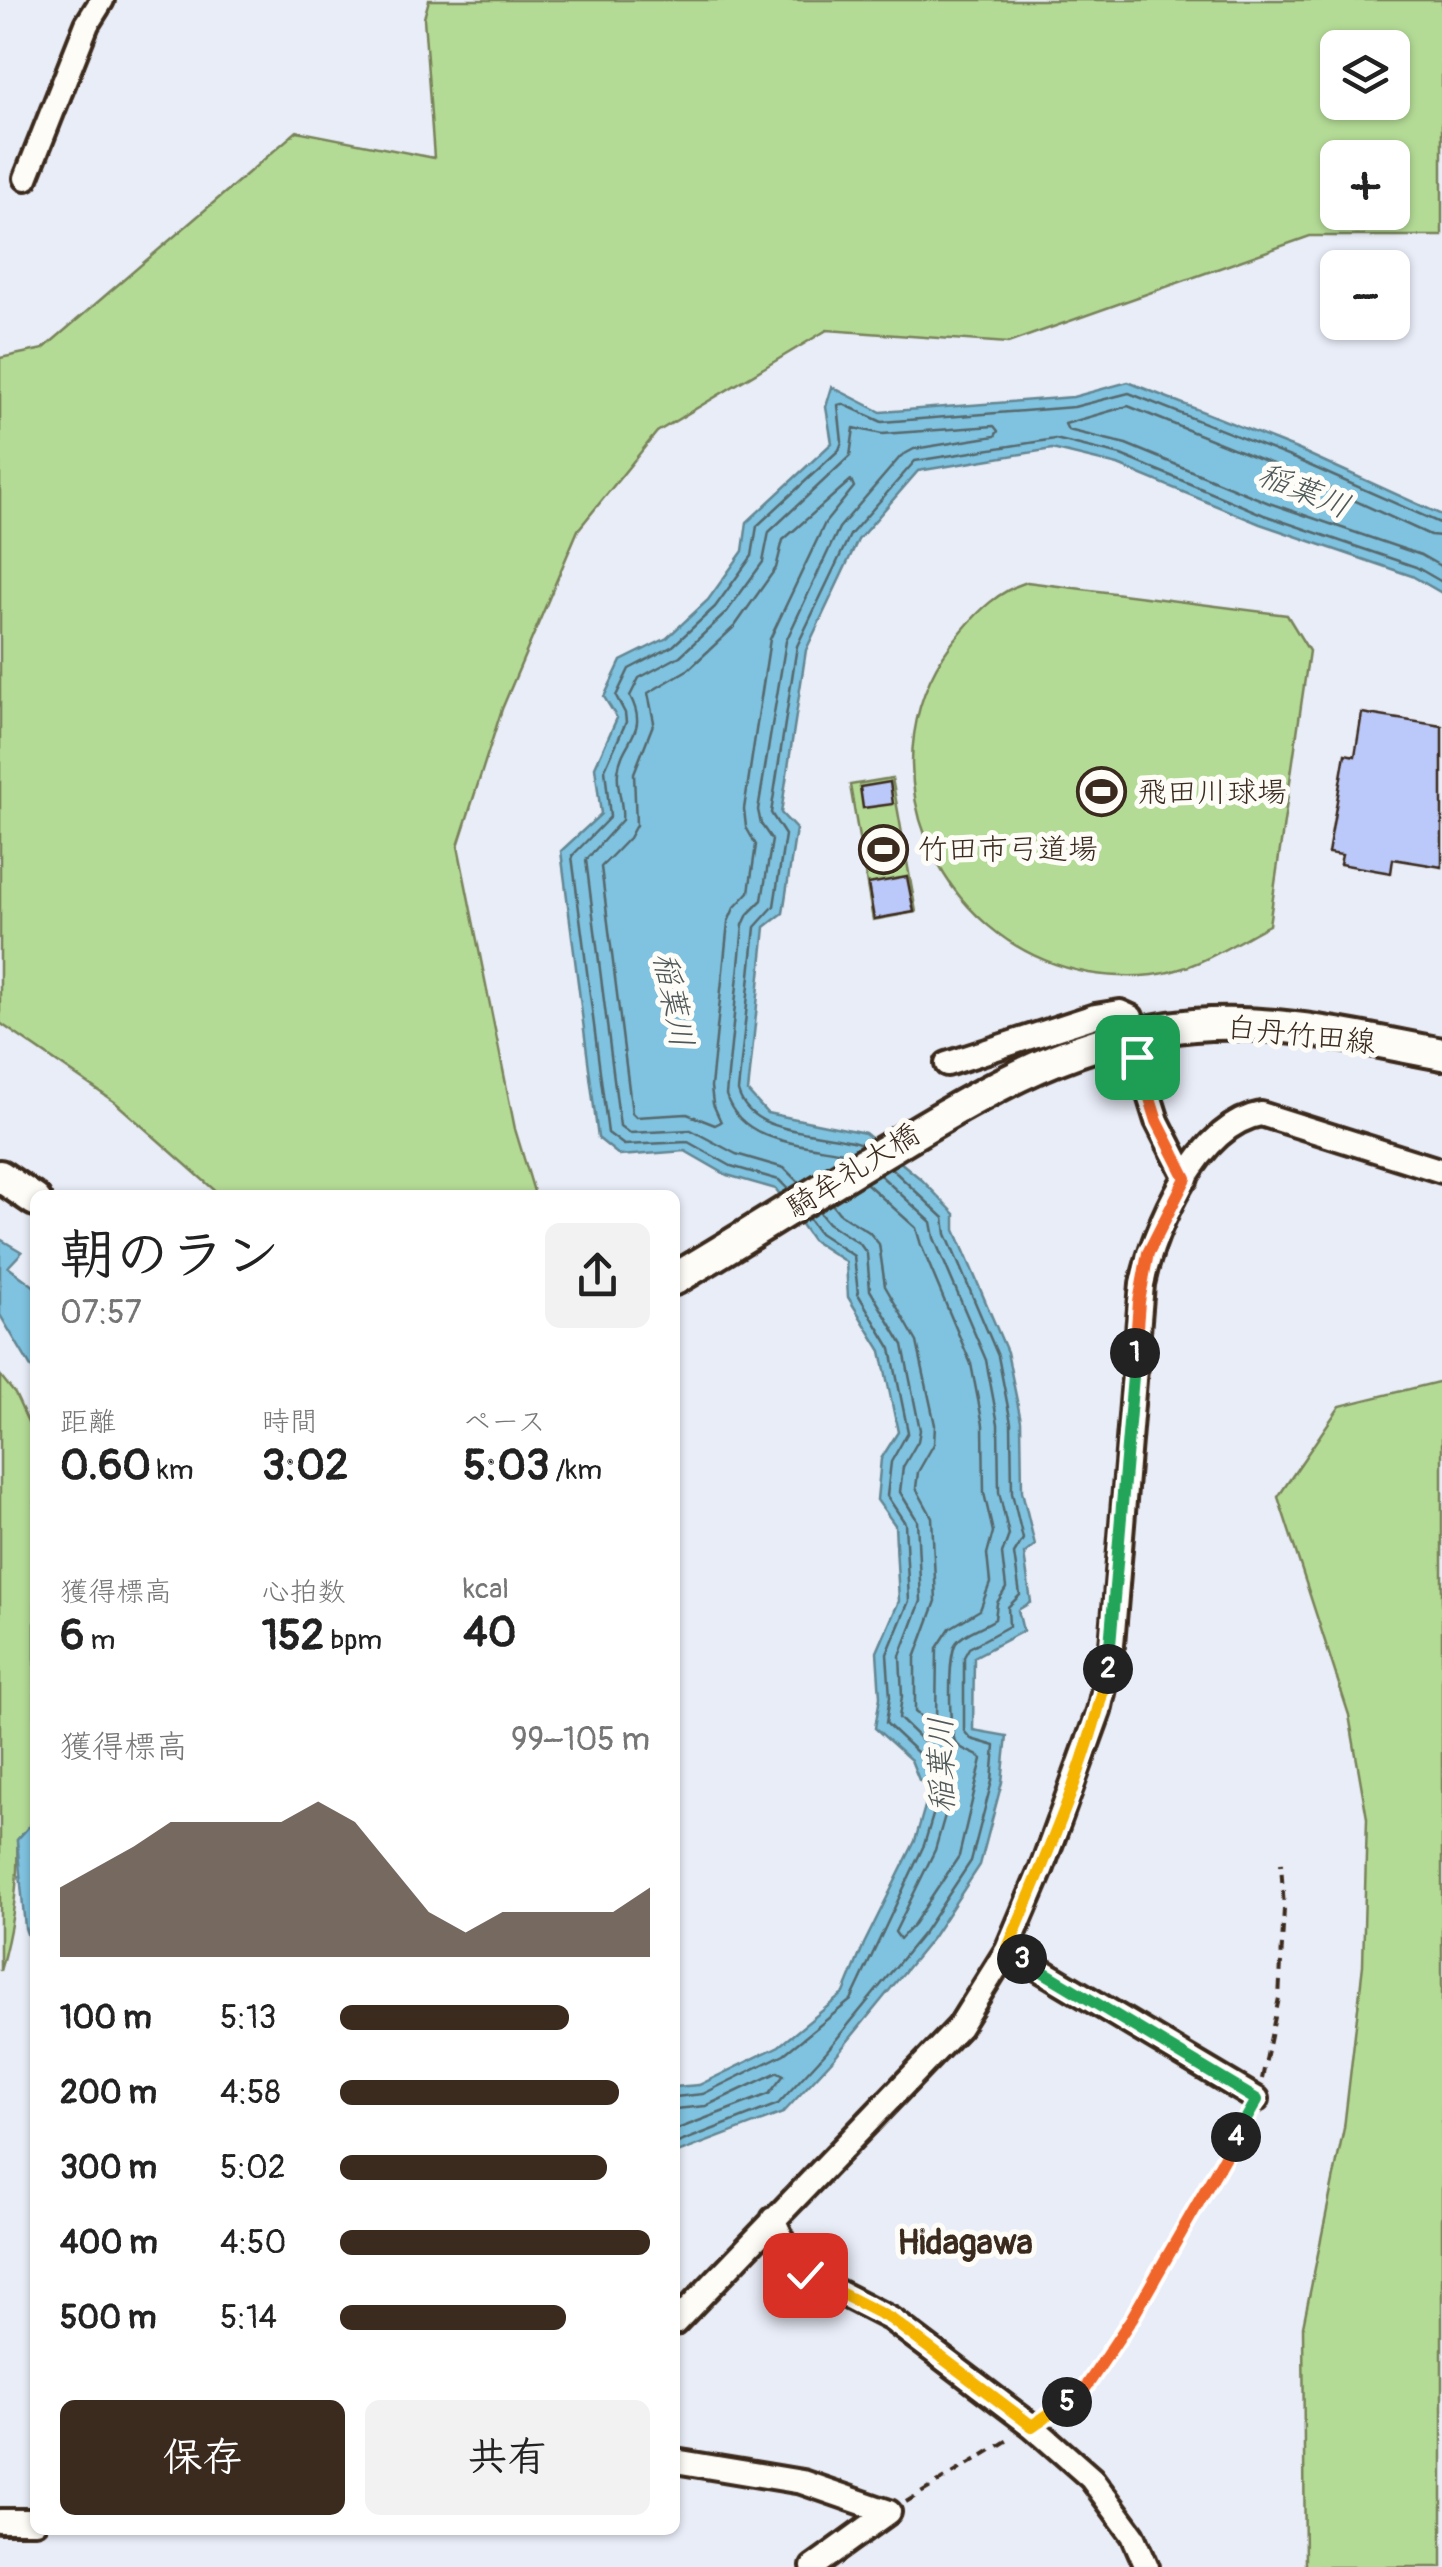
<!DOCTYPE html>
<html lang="ja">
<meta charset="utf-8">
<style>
body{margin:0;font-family:Pangolin,"Klee One",sans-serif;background:#f2f2f2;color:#222;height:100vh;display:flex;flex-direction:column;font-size:38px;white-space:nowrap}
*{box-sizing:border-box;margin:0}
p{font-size:32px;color:#767676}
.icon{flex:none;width:55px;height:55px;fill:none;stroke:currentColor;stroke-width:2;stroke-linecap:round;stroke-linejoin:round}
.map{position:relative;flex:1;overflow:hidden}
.drawer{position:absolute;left:30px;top:1190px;width:650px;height:1345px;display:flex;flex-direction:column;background:#fff;border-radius:15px;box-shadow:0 2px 8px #0004}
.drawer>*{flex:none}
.buttons{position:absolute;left:1320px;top:30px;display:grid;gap:20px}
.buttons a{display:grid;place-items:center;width:90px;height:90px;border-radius:15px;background:#fff;box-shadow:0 2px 8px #0004;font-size:50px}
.pin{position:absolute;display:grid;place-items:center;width:85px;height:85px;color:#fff;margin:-42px;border-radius:20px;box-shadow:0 5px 15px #0006}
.km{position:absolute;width:50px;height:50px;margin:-25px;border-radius:50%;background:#222;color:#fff;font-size:28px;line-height:50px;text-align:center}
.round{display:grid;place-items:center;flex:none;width:105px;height:105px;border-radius:15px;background:#f2f2f2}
.overview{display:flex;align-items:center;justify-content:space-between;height:170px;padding:0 30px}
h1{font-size:55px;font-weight:800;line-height:75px}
.figures{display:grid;grid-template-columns:repeat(3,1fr);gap:15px;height:170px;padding:10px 30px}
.figures div{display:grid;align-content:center}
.figures b{font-size:42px;font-weight:800}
.figures small{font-size:28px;font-weight:400}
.figures p{font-size:28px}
.chart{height:280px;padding:20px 30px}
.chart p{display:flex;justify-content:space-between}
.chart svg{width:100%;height:180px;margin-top:10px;fill:#3b2a1e;opacity:.7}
.primary-button{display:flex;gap:20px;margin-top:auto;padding:20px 30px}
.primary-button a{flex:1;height:115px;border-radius:15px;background:#3b2a1e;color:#fff;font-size:40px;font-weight:800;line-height:115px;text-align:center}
.primary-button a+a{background:#f2f2f2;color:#222}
ul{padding:0 30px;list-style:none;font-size:32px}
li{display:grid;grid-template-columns:160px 120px 1fr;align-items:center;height:75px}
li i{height:25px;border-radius:12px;background:#3b2a1e}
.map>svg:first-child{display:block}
.green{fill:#b4db96;stroke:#78825a;stroke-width:2.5;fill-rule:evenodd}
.water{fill:#7fc3e0;stroke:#648692;stroke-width:2.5}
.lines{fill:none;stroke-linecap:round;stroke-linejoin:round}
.shore{stroke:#56676c;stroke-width:2.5}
.building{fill:#bac9f9;stroke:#3b2a1e;stroke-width:2.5}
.minor-casing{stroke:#3b2a1e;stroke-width:30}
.major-casing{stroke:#3b2a1e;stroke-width:38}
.path{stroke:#3b2a1e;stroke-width:4;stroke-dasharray:10 8;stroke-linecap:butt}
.minor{stroke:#fdfcf7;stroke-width:22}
.major{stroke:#fdfcf7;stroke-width:30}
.split-1-casing{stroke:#fff;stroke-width:20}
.split-2-casing{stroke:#fff;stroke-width:20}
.split-3-casing{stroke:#fff;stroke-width:20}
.split-4-casing{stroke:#fff;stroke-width:20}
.split-5-casing{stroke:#fff;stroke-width:20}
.split-6-casing{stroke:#fff;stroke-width:20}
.split-1{stroke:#f0652b;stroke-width:12}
.split-2{stroke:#22a559;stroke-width:12}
.split-3{stroke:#f5b400;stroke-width:12}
.split-4{stroke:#22a559;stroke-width:12}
.split-5{stroke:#f0652b;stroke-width:12}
.split-6{stroke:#f5b400;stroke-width:12}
.labels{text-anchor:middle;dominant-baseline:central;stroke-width:10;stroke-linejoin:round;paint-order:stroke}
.poi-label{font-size:30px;fill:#3b2a1e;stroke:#fdfcf7;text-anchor:start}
.street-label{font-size:30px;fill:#3b2a1e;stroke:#fdfcf7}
.water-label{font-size:32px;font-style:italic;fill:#4f5858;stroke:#fdfcf7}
.quarter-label{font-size:35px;font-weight:bold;fill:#3b2a1e;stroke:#fdfcf7}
</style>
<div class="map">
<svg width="1442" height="2567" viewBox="0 0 1442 2567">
<rect width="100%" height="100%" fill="#e9edf8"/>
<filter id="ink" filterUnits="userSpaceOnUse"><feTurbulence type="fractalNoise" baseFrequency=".01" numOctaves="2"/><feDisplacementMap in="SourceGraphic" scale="20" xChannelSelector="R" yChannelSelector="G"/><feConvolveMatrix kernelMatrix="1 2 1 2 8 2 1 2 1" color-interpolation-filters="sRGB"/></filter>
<g filter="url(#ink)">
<path class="green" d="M429,0H1442V236H1310L1008,343L827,330L657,432L578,530L502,709L458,846L515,1129L535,1195H220L116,1103L0,1023V358L43,349L297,131L434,158L424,18ZM1338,48H1392V102H1338ZM1338,158H1392V212H1338Z
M1027,582L1287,615L1309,651L1269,925C1238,941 1206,963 1173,971C1147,978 1115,977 1089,973C932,945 855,756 961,632C979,610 999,591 1027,582Z
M892,778L916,912L873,920L850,785Z
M0,1375L15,1394L35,1437V1820L17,1840C19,1886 13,1926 0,1971Z
M1442,1381V2567H1305L1303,2326L1344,2128L1363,1965L1367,1818L1349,1715L1278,1497L1340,1406Z"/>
<path class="water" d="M1128,382L1299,450L1442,515V593L1412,576L1260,524L1118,465L1052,449L918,471L858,540L806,650L781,813L796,829L783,913L765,927L748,1092L767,1113L865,1133L922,1180L955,1214V1230L1007,1352L1021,1421L1022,1491L1035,1545L1024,1554L1031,1602L1018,1610L1023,1631L974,1657L973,1730L1007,1736L1002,1782L980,1865L932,1938L834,2058L783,2113L675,2154V2087L699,2085L779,2046L844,1993L864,1944L915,1841L930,1789L919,1780L911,1760L875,1728L880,1697L877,1652L899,1601L895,1525L877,1500L881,1459L898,1432L881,1351L848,1297L846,1262L812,1240L776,1189L727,1175L685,1151L620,1156L598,1138L561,851L601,814L595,767L617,718L604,697L621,661L667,638L708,600L743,551L747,522L832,443L826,407L832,387L881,412L1073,397Z
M0,1239L22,1252L8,1267L35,1287V1374L0,1315Z
M35,1820V1957L25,1928L17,1840Z"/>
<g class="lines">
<path class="shore" d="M851,480L854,487L825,523L770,639L744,809L746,827L756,845L749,892L734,908L728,922L711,1087L713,1104L721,1122L715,1125L687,1114L636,1117L632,1113L601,867L629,838L636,825L634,773L654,722L648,693L689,669L735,626L776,568L783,540Z
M1442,536L1430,535L1290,471L1128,406L1065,424L1068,430L1126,444L1269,503L1421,555L1442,567
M862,1144C825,1130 751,1138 738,1091L755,927L774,906L785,835L771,813L797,646L850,535L915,461L1055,439L1121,455L1264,515L1416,567L1442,582
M799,1183L784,1168L736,1154L691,1130L629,1133L620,1126L586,860L622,820C624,804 616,788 618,772C622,738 650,734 630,696L639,678L680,656L726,613L763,562L769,532L850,456L854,428L882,434L994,426L998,431L995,436L914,449L901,456L839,528L786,641L758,810L761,824L772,840L762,900L748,914L743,925L726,1095C741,1144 806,1144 848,1153
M788,1189L779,1180L731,1166L688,1142L624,1145L608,1133L572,856L610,817L605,769L626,722L625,713L616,696L629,669L673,646L715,607L752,556L757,526L839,450L842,442L838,405L843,404L882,422L1074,407L1129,393L1295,459L1442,524
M832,1204L839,1213L869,1232L879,1244L885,1286L917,1342L935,1425L934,1444L918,1472L916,1488L932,1517L936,1601L915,1658V1712L932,1726L936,1722L937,1648L950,1628L980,1610L990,1583L987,1554L993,1532L984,1493L983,1425L971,1364L921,1245L916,1228L866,1183
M819,1212L828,1223L860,1244L867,1254L870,1290L903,1345L920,1430L918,1441L903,1467L900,1492L917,1520L921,1601L900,1656L902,1696L899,1718L929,1747L937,1766L950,1779L952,1791L935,1850L895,1932L900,1939L914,1924L959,1856L982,1759C975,1752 963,1752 956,1743C948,1732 948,1655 956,1643C964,1632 984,1627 995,1619L997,1603L1006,1588L1002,1554L1009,1535L999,1492L998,1424L986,1360L934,1238L931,1222L880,1175
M675,2097L703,2094L784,2054L851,2000L924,1845L940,1792L938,1783L927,1773L918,1753L886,1723L890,1697L887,1654L909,1601L905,1523L887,1496L891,1462L908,1432L891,1349L858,1294L854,1256L819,1233L808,1218
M675,2109L706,2106L778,2072L784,2075L769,2094L675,2130
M675,2144L778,2104L826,2052L924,1932L971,1861L992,1781L995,1746L971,1739L964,1731V1657L969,1648L1009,1626L1008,1607L1020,1595L1014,1554L1023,1539L1012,1493L1011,1423L998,1356L946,1234L944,1218L891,1168"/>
</g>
<path class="building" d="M1362,713L1442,726V867L1393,859L1391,873L1340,864L1342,855L1328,853L1345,754L1355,756Z
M890,782L893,804L863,808L860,787Z
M907,877L914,912L874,919L868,884Z"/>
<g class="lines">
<defs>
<path id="minor" d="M26,178L87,24L102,0
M947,1064L1095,1016L1120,1012L1131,1017L1137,1057L1157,1121L1186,1178
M1007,1950L1257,2099
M773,2219L788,2251L805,2275L891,2319L1032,2426L1091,2478L1133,2535L1147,2567
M675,2323L959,2027L1007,1950L1041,1870L1099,1711L1111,1657L1142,1284C1154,1228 1198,1125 1261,1114L1442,1171
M675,2461L802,2482L889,2512
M0,2521H35
M813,2567L889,2512"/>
<path id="major" d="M0,1176L35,1200
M675,1279C749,1235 821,1189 895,1145C991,1087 1080,1035 1194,1025C1277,1018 1361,1039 1442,1054"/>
</defs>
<use href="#minor" class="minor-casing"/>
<use href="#major" class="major-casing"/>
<path class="path" d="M1262,2079L1279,1998L1284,1909L1281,1863
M1051,2413L1084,2390L1132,2317L1248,2115
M906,2502L1013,2437"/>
<use href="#minor" class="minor"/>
<use href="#major" class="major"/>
</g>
</g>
<g class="lines" filter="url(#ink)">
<defs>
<path id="split-1" d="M1135,1353L1139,1302L1148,1253L1186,1178L1157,1121L1137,1057"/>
<path id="split-2" d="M1108,1669L1135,1353"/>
<path id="split-3" d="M1022,1959L1007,1950C1045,1859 1087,1765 1108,1669"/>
<path id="split-4" d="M1022,1959L1257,2100L1236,2137"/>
<path id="split-5" d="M1067,2402L1084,2390L1132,2318L1236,2137"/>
<path id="split-6" d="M805,2275L891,2319L1032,2426L1067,2402"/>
</defs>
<use href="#split-1" class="split-1-casing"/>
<use href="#split-2" class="split-2-casing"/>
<use href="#split-3" class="split-3-casing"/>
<use href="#split-4" class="split-4-casing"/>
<use href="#split-5" class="split-5-casing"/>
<use href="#split-6" class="split-6-casing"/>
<use href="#split-1" class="split-1"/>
<use href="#split-2" class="split-2"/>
<use href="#split-3" class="split-3"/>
<use href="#split-4" class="split-4"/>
<use href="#split-5" class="split-5"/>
<use href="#split-6" class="split-6"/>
</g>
<defs>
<symbol id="stadium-ring" viewBox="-11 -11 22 22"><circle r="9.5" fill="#fdfcf7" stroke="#3b2a1e" stroke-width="1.5"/><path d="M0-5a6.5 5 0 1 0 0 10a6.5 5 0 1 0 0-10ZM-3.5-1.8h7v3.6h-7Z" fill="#3b2a1e"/></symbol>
</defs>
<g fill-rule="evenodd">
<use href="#stadium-ring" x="1074" y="764" width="55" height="55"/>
<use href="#stadium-ring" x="856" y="822" width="55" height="55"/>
</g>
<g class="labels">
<g class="poi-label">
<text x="1137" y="792">飛田川球場</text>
<text x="918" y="849">竹田市弓道場</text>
</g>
<g class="street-label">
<text transform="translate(1301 1035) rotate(6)">白丹竹田線</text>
<text transform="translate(853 1171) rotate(-32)">騎牟礼大橋</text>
</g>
<g class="water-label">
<text transform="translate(1304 491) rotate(22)">稲葉川</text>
<text transform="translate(673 1000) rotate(79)">稲葉川</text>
<text transform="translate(942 1765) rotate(-91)">稲葉川</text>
</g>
<g class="quarter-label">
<text x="965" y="2243">Hidagawa</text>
</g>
</g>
</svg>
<div class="buttons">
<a><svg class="icon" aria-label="layers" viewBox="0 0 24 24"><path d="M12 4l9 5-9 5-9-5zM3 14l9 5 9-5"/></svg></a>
<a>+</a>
<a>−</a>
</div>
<div class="pin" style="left:1137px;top:1057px;background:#1e9e55"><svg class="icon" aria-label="arrive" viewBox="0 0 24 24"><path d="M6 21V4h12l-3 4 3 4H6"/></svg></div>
<div class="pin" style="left:805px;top:2275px;background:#d93025"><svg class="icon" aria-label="check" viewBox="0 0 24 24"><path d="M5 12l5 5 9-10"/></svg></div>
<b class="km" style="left:1135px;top:1353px">1</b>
<b class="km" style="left:1108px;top:1669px">2</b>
<b class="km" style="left:1022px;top:1959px">3</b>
<b class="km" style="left:1236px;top:2137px">4</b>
<b class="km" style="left:1067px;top:2402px">5</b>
<section class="drawer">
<div class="overview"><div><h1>朝のラン</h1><p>07:57</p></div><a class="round"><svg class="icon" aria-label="share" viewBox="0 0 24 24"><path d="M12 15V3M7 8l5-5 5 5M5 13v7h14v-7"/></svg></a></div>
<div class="figures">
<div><p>距離</p><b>0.60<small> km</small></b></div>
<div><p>時間</p><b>3:02</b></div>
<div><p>ペース</p><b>5:03<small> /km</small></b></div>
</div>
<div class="figures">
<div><p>獲得標高</p><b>6<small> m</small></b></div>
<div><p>心拍数</p><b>152<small> bpm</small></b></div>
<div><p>kcal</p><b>40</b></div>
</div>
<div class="chart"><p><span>獲得標高</span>99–105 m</p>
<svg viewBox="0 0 160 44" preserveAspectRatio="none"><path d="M0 44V27L10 22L20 17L30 11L40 11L50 11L60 11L70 6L80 11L90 22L100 33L110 38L120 33L130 33L140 33L150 33L160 27V44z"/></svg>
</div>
<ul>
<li><b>100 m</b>5:13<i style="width:74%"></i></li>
<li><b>200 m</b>4:58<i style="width:90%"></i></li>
<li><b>300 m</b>5:02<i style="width:86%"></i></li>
<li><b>400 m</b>4:50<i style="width:100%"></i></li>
<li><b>500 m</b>5:14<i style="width:73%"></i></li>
</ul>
<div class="primary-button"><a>保存</a><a>共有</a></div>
</section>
</div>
